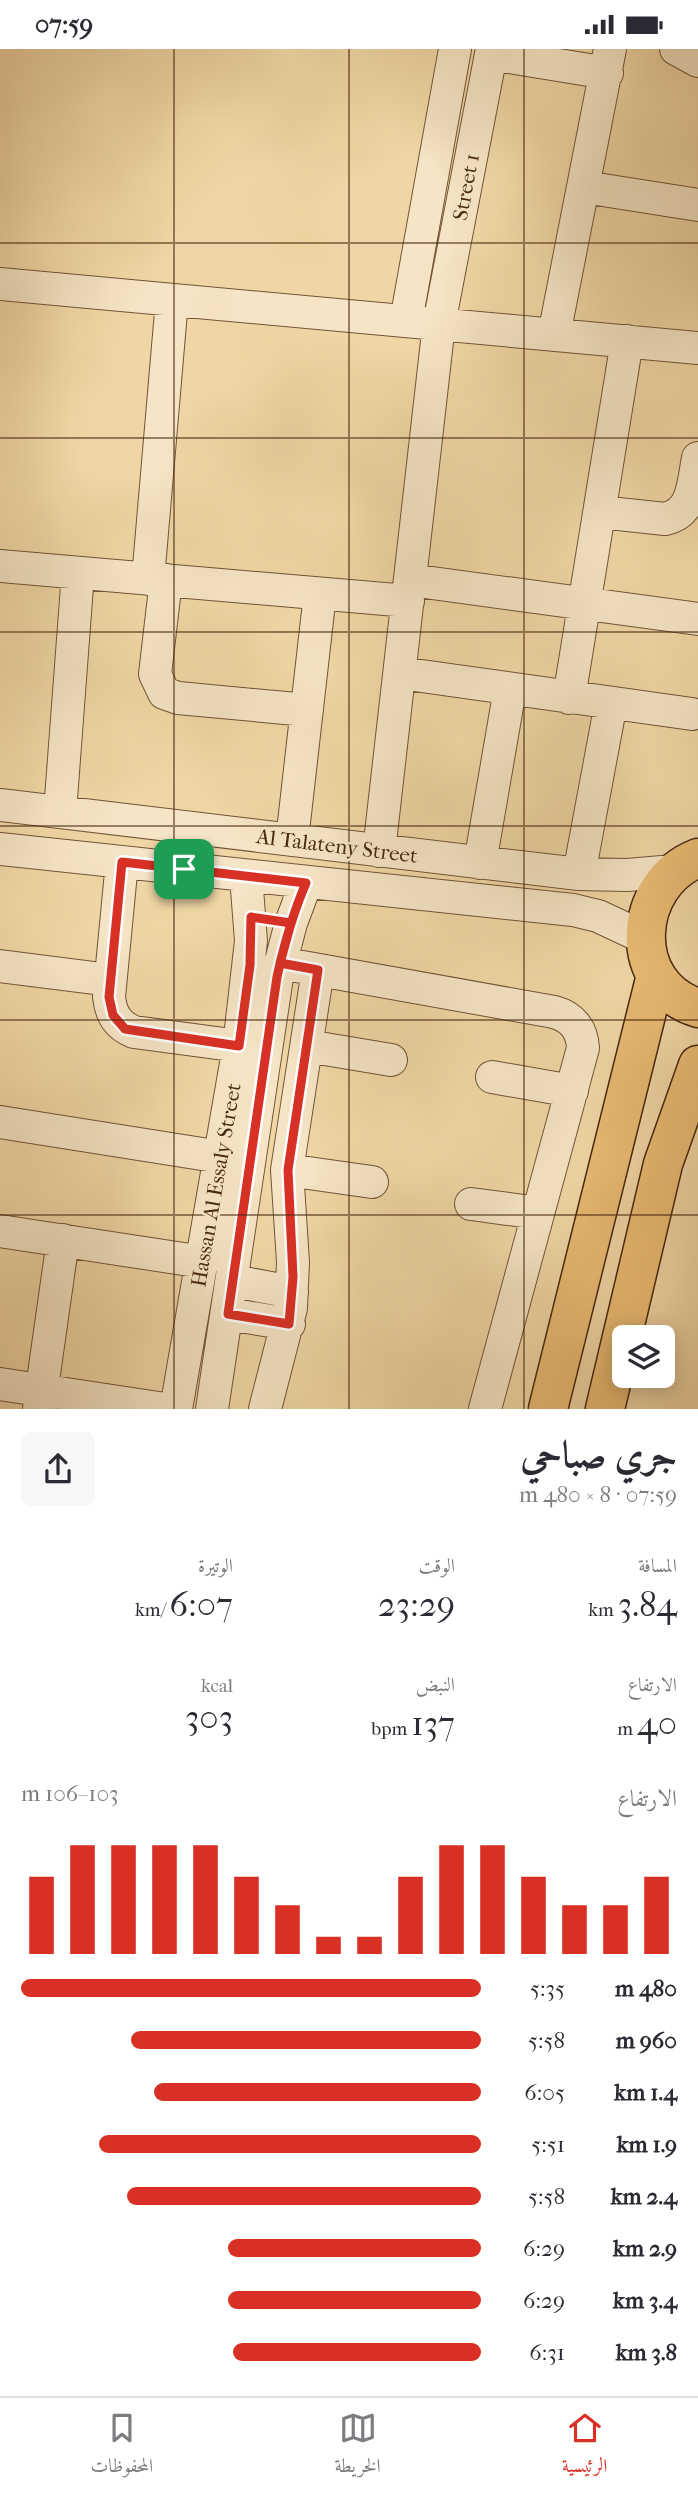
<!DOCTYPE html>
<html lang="ar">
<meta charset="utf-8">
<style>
body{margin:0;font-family:"IM FELL French Canon",Amiri,serif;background:#f7f7f7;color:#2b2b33;direction:rtl;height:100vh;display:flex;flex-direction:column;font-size:26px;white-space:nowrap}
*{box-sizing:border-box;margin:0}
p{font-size:23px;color:#7c7c81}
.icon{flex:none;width:38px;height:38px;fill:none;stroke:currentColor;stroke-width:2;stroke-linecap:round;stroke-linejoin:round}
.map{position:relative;height:1360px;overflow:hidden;direction:ltr}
.details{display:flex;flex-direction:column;background:#fff;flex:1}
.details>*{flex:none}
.controls{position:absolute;left:612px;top:1276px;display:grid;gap:14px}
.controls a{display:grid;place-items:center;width:63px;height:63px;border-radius:10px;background:#fff;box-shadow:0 4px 18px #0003;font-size:35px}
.pin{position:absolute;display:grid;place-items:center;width:60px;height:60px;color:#fff;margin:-30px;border-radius:14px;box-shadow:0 4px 10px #0006}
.round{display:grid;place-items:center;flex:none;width:74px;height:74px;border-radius:10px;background:#f7f7f7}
.headline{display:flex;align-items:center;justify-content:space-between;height:119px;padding:0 21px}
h1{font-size:38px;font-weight:600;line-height:52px}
.figures{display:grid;grid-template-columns:repeat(3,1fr);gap:10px;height:119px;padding:7px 21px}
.figures div{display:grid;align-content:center}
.figures b{font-size:35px;font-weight:600}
.figures small{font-size:19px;font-weight:400}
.figures p{font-size:19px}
.chart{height:196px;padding:14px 21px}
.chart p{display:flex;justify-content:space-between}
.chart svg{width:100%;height:126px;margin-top:7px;stroke:#d93025;stroke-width:6}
ul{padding:0 21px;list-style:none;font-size:23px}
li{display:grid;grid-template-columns:112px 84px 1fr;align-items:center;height:52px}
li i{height:18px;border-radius:9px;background:#d93025}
.status{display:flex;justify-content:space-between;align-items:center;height:49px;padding:0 35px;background:#fff;direction:ltr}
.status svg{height:19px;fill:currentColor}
.dock{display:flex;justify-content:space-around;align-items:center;height:98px;border-top:2px solid #e1e1e2;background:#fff;font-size:19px;color:#7c7c81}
.dock a{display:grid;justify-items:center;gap:4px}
.dock .on{color:#d93025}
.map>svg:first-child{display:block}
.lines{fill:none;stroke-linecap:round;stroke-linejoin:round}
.minor-casing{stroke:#725436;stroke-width:34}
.major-casing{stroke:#482811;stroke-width:41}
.minor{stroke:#f5e4c5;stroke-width:32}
.major{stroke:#e8bb73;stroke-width:38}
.route-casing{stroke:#fff;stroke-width:14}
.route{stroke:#d93025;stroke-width:9}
.grid{fill:none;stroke:#482811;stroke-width:2;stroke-opacity:0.55}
.labels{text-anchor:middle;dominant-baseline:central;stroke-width:5;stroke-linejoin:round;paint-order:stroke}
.street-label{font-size:21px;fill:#482811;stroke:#f5e4c5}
</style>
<div class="status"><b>07:59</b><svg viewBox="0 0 49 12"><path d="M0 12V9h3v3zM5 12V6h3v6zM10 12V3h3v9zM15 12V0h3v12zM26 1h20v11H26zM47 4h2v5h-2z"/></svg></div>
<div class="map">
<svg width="698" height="1360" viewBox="0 0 698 1360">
<rect width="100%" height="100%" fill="#f0d6a6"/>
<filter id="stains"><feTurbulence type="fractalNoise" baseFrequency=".00286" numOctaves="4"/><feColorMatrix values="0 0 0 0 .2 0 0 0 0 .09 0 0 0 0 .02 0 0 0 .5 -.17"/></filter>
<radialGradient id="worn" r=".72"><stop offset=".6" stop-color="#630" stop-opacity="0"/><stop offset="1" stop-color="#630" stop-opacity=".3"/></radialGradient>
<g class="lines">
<defs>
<path id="minor" d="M676,0L698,12
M491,5L607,24
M584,138L698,156
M0,235L698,299
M406,272L455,0
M554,286L610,0
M600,463L665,470C694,464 693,433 698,409
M0,517L408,552
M148,530L172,251
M166,531L155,625L164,644L178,649L307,661
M410,531L698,570
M400,624L692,665
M569,649L627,292
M0,756L579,825L627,826L674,822
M60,763L78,524
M292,791L320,545
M0,800L573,861L598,867L645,889
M379,802L439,275L492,0
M122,813L109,948C111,965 117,976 134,983L239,997
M480,814L510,640
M579,825L611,654
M280,914L554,963C572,968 582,980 583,999L485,1360
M0,917L110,931
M307,997L391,1011
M492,1028L572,1042
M0,1073L221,1108
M287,1121L372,1133
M471,1155L538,1164
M0,1182L203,1213
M233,1232L292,1243
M228,1265L289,1275
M0,1335L165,1360
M39,1360L63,1191
M176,1360L239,997L251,892L246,827
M212,1360L277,928L291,874L306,834
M265,1360L291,1259L293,1213L287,1121L318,921"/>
<path id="major" d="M698,809C632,835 625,936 698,959
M548,1360L656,926
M605,1360L663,1115L698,1016"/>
</defs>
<use href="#minor" class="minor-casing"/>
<use href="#major" class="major-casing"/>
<use href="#minor" class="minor"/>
<use href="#major" class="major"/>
</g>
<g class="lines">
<defs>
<path id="route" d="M184,820L122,813L109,948L113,966L125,980L239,997L250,916L251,868L291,874L280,914L318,921L288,1121L293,1228L289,1275L228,1265L277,928C284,896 293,864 306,834L184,820"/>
</defs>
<use href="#route" class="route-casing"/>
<use href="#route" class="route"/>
</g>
<path class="grid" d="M174,0V1360M349,0V1360M524,0V1360M0,194H698M0,389H698M0,583H698M0,777H698M0,971H698M0,1166H698"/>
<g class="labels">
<g class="street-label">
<text transform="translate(466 138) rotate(-79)">Street 1</text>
<text transform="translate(337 797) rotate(7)">Al Talateny Street</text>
<text transform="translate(216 1136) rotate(-80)">Hassan Al Essaly Street</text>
</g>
</g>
<rect width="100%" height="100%" filter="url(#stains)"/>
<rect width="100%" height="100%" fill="url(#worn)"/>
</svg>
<div class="controls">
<a><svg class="icon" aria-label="layers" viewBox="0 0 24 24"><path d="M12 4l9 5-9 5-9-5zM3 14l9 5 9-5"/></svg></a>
</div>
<div class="pin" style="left:184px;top:820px;background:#1e9e55"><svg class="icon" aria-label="arrive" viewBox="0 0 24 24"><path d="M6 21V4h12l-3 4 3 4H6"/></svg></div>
</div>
<section class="details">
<div class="headline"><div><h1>جري صباحي</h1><p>07:59 · 8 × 480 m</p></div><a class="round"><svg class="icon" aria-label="share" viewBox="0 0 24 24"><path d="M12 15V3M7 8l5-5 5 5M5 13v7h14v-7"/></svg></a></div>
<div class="figures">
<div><p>المسافة</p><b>3.84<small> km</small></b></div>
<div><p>الوقت</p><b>23:29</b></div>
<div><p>الوتيرة</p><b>6:07<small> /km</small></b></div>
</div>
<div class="figures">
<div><p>الارتفاع</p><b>40<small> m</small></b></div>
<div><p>النبض</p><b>137<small> bpm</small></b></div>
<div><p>kcal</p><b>303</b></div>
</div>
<div class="chart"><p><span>الارتفاع</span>103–106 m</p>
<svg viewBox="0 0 160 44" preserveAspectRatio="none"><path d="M5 44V17M15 44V6M25 44V6M35 44V6M45 44V6M55 44V17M65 44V27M75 44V38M85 44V38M95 44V17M105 44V6M115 44V6M125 44V17M135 44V27M145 44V27M155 44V17"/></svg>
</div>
<ul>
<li><b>480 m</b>5:35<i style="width:100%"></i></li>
<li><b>960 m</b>5:58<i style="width:76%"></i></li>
<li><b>1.4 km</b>6:05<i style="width:71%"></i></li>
<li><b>1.9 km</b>5:51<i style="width:83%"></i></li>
<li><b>2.4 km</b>5:58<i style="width:77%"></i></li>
<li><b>2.9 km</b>6:29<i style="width:55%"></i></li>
<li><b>3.4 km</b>6:29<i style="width:55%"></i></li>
<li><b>3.8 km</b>6:31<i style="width:54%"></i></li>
</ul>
</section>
<nav class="dock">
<a class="on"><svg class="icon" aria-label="home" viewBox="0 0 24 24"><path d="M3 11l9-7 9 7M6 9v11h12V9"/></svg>الرئيسية</a>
<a><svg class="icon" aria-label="map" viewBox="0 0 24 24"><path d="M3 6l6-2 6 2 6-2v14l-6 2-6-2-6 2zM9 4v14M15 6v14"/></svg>الخريطة</a>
<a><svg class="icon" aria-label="saved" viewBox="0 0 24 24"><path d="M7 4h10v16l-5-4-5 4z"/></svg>المحفوظات</a>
</nav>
